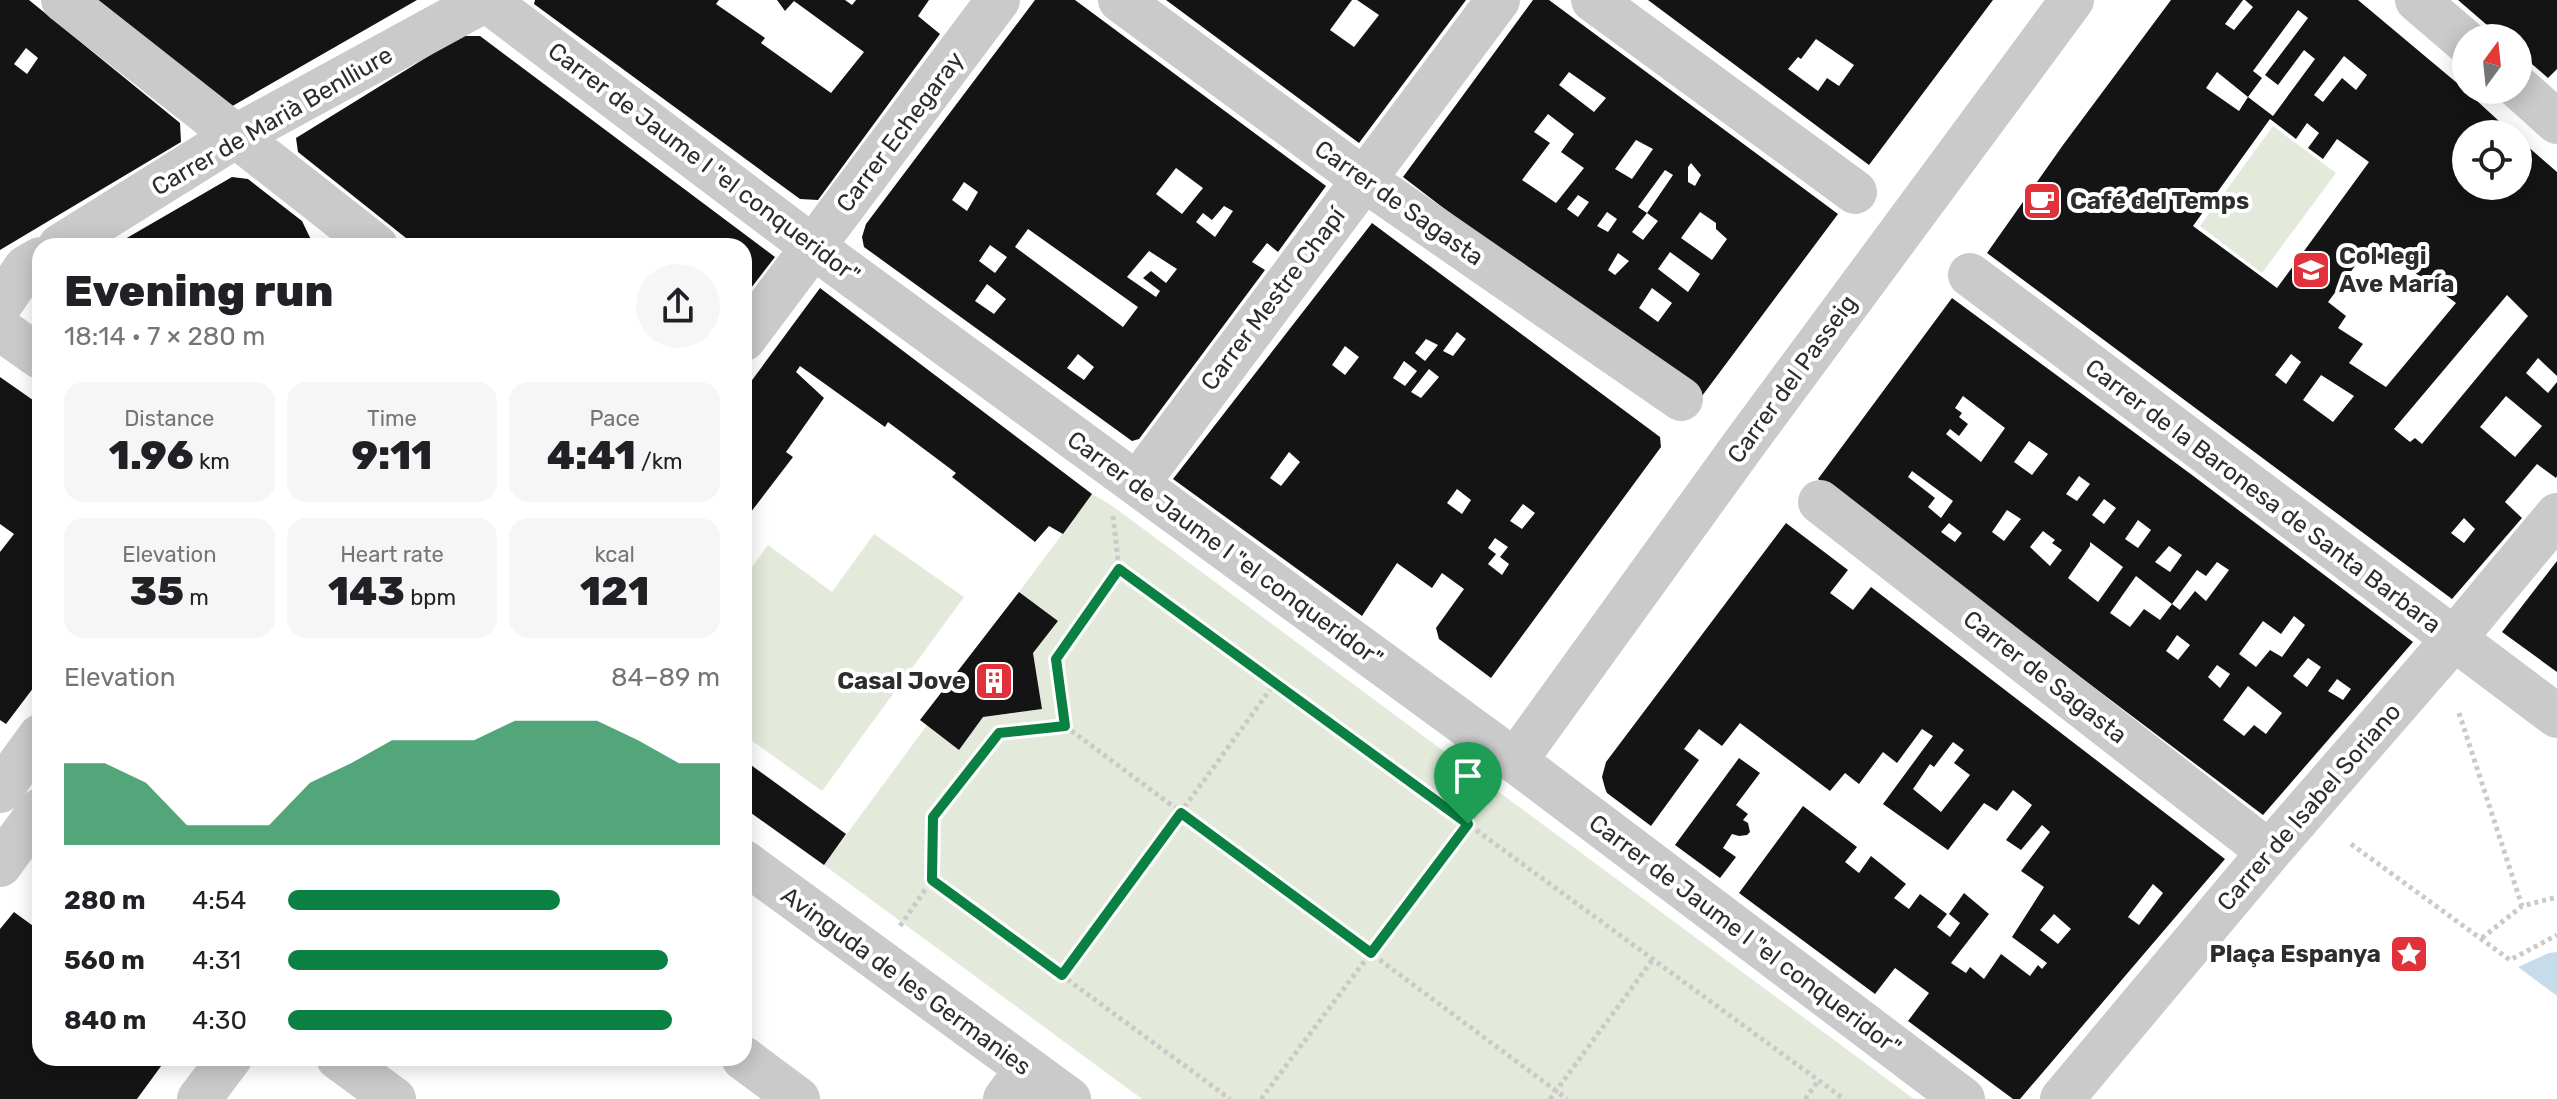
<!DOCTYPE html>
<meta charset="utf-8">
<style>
body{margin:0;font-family:Rubik,sans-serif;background:#f6f6f6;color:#202124;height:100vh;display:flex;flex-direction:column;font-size:30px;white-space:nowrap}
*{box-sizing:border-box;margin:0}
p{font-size:26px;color:#757577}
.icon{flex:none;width:44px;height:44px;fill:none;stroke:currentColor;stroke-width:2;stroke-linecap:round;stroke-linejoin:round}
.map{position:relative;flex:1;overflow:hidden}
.panel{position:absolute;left:32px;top:238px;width:720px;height:828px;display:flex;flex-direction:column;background:#fff;border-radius:24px;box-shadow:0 4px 20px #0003}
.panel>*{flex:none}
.needle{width:52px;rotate:15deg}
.controls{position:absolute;left:2452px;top:24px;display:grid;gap:16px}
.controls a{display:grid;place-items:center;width:80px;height:80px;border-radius:50%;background:#fff;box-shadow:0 4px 20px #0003;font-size:40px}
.pin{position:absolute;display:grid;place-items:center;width:68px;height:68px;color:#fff;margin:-82px -34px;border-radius:50% 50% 50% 0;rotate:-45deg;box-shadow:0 0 8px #0007}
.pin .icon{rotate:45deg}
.round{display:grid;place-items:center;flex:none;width:84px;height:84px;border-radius:42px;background:#f6f6f6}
.head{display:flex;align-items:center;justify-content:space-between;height:136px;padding:0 32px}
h1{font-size:44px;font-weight:800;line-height:60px}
.metrics{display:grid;grid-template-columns:repeat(3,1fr);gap:12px;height:136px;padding:8px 32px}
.metrics div{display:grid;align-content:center;border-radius:20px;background:#f6f6f6;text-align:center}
.metrics b{font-size:40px;font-weight:800}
.metrics small{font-size:22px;font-weight:400}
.metrics p{font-size:22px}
.chart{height:224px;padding:16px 32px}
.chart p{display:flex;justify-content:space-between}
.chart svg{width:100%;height:144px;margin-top:8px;fill:#0b8043;opacity:.7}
ul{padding:0 32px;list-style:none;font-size:26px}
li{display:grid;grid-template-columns:128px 96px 1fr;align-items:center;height:60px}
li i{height:20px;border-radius:10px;background:#0b8043}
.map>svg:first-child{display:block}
.green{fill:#e3eadb}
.water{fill:#c7dcea}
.building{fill:#141414;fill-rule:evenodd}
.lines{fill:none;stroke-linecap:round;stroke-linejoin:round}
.path{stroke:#cacaca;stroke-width:5;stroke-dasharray:4 4;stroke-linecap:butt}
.minor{stroke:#cacaca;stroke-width:44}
.route-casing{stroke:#fff;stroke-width:16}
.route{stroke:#0b8043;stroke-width:10}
.labels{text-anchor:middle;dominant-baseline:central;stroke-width:8;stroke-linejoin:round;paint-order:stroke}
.street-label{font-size:24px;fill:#2d2d2d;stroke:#fff}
.poi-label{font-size:24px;font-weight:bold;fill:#2d2d2d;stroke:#fff;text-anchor:start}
</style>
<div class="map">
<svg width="2557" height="1099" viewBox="0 0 2557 1099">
<rect width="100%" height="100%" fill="#fff"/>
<path class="green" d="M2273,126L2336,173L2262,273L2200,226Z
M1092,494L1111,505L1914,1099H1142L824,865L927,725L959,750L983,717L1042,709L1033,653L1058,621L1019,592Z
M874,534L964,597L822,791L744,735V713L747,709L744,707V578L768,545L832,592Z"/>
<path class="water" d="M2557,952V996L2518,967L2549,953Z"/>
<path class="building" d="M0,0H29L180,123L181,142L0,250ZM26,48L38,58L27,74L14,64Z
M88,0H417L222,112Z
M535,0H719L716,4L765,38L761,43L831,93L864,52L794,1L785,11L777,0H845L852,5L856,0H929L918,16L940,34L818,200L800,199L534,4Z
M1035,0H1075L1326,186L1278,252L1267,243L1252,262L1265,270L1139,439L1132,441L864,247L862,237L866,224ZM1176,168L1203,188L1182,214L1156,194ZM964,182L978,192L967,211L952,200ZM1224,206L1233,211L1215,237L1196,222L1203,213L1212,220ZM1028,229L1138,307L1123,327L1015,247ZM990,245L1007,257L995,273L979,261ZM1149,251L1177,269L1166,283L1151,271L1143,278L1160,291L1156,297L1127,277ZM987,284L1006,299L994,314L975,301ZM1078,354L1094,367L1084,380L1067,368Z
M1166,0H1352L1330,30L1354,47L1379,15L1357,0H1466L1359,143Z
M1533,0H1549L1838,214L1702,396L1480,236L1403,177ZM1569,72L1606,98L1594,112L1559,85ZM1548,114L1574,134L1561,152L1584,168L1556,203L1522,180L1550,143L1534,132ZM1636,140L1653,149L1632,179L1615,169ZM1691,163L1701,175L1695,186L1688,182V167ZM1665,170L1673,175L1647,213L1638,207ZM1578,195L1589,202L1578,217L1567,209ZM1607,212L1617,219L1608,232L1597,226ZM1700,212L1716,223V229L1727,239L1712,260L1681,238ZM1647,213L1658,221L1643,240L1632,232ZM1670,252L1700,274L1688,292L1658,269ZM1618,253L1629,261L1615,275L1608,270ZM1652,288L1672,303L1658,322L1639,308Z
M1648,0H1993L1869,165ZM1816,39L1854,65L1839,86L1827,78L1818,91L1788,69L1798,57L1801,59Z
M2171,0H2243L2225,24L2234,30L2253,7L2245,0H2358L2463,88L2513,134H2466V186H2518V138L2557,172V376L2538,358L2526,373L2548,393L2557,382V476L2556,478L2537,464L2505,502L2522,518L2452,599L1987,253L2063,145ZM2298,10L2308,18L2265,75L2278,85L2304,50L2315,59L2273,116L2248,97L2262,78L2253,71ZM2344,56L2367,75L2356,90L2342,78L2323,102L2314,95ZM2217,72L2248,97L2239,111L2206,88ZM2270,119L2296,139L2307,123L2319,133L2308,148L2323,159L2337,139L2369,162L2277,288L2193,226ZM2373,242L2456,303L2386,387L2349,363L2363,344L2338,328L2346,316L2328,302ZM2507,295L2528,316L2422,444L2415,438L2410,442L2394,429ZM2291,354L2301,362L2286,384L2275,375ZM2321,375L2354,396L2333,422L2303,400ZM2506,396L2542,426L2515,457L2480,427ZM2464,518L2475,529L2464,543L2451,533Z
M2458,0H2557V69L2548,78L2518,52V38H2502Z
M461,36H480L775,257L744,297V246H416L298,152L296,138Z
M232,177L248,179L302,221L314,246H113Z
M1372,223L1660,437L1661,447L1491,678L1439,639L1436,628L1464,589L1442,573L1432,588L1397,563L1362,616L1173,479ZM1457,332L1466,339L1453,356L1443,351ZM1426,339L1438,345L1425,361L1415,353ZM1345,346L1359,357L1345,375L1332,365ZM1404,361L1417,371L1405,386L1393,378ZM1429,369L1439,377L1421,398L1411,392ZM1289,452L1300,462L1281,486L1270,478ZM1457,489L1471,500L1462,514L1447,503ZM1523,504L1535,513L1522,529L1510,521ZM1495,538L1508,547L1500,557L1509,564L1502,575L1488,564L1496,554L1488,548Z
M820,288L1092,494L1063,534L1049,526L1035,542L952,477L956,473L888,422L885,427L800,366L796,372L824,398L786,452L793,457L744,521V391Z
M1952,298L2192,475L2413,642L2263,815L1818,479ZM1963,396L2005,428L1981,462L1946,434L1950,429L1959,436L1968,424L1959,417L1962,413L1955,408ZM2029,441L2048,454L2032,475L2014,462ZM1912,471L1953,501L1941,518L1928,507L1935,498L1908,477ZM2079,476L2090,484L2077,501L2066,494ZM2104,499L2116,508L2104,524L2092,515ZM2007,510L2021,519L2004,541L1992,532ZM2138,520L2151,530L2138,548L2125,539ZM1949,523L1962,533L1955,542L1941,532ZM2043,531L2055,540L2052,543L2062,550L2050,566L2030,547ZM2090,542L2123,567L2098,602L2068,578L2090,546ZM2169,546L2182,555L2170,572L2155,562ZM2217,562L2229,570L2206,601L2195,591L2180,610L2172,604L2197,570L2206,576ZM2136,576L2172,604L2160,620L2144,609L2130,627L2110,613ZM2294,616L2305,625L2282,657L2270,650L2256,667L2239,654L2263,621L2281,634ZM2177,635L2190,645L2178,660L2166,651ZM2308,658L2321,667L2307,687L2293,676ZM2217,665L2230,674L2220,688L2208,677ZM2337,679L2351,689L2343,700L2328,691ZM2248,686L2282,713L2266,734L2254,725L2244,736L2223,720Z
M0,377L40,405V679L6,724L0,720V552L14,534L0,524Z
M1786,523L1848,570L1830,593L1853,610L1871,587L2225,859L2020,1099H2013L1908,1021L1929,993L1895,968L1875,994L1739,893L1803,806L1857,847L1845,862L1859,873L1871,856L1906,884L1894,898L1909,909L1920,894L1947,914L1937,927L1950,937L1960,923L1949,914L1964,893L1989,914L1951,963L1966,973L1970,967L1984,979L2001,954L2030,976L2038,965L2042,969L2047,963L2012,937L2044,887L2021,871L2050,832L2042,825L2021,850L2006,840L2032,805L2013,790L1997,811L1984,803L1948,850L1883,804L1933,736L1922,729L1897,763L1883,752L1859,784L1845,773L1830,791L1740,723L1722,746L1699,729L1684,749L1699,760L1651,826L1607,793L1605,788L1602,777L1606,762ZM1953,742L1964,750L1954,763L1970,775L1941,812L1913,789L1930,764L1934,767ZM2153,884L2163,893L2139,925L2128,917ZM2054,914L2071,929L2058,944L2040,930Z
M2557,561V672L2502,632Z
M1019,592L1058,621L1033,653L1042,709L983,717L959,750L920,720Z
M1739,758L1760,773L1736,805L1748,814L1743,820L1748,823L1750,832L1747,835L1739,836L1732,834L1723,848L1736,857L1720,878L1675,845Z
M744,760L846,834L824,865L744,808Z
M14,912L40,931V1031L32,1042L40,1047V1058H167L137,1099H0V929Z"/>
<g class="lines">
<path class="path" d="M1113,516L1119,569L1844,1099
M2459,713L2522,906
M1065,726L1567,1099
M2351,844L2510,960L2557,935
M932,880L1230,1099
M900,926L932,880L933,817L999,733L1065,726L1056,659L1119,569
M2482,938L2522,906L2557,897
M1062,975L1275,683
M1261,1099L1490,794
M1550,1099L1653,959
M1805,1099L1819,1080"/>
<path class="minor" d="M63,0L376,246
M486,0L793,232L1515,761L1963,1099
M1120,0L1363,179L1681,399
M1593,0L1855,192
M2417,0L2466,42
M2518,87L2557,122
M60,246L236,136L486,0
M1970,275L2557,716
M0,305L26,267L40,259
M0,329L40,357
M744,339L998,0
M1137,484L1498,0
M1820,502L2269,852
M1515,761L1744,444L2072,0
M0,791L40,736
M744,862L1069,1099
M0,865L40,810
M338,1058L394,1099
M743,1058L798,1099
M199,1099L230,1058
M1005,1099L1027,1069
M2062,1099L2269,852L2453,640L2557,515"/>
</g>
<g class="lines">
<defs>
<path id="route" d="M1119,569L1468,824L1371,953L1181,813L1062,975L932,880L933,817L999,733L1065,726L1056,659Z"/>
</defs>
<use href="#route" class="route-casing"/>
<use href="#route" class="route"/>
</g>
<defs>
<symbol id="cafe-square" viewBox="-11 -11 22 22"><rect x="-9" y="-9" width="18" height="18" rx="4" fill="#e1323b" stroke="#fff"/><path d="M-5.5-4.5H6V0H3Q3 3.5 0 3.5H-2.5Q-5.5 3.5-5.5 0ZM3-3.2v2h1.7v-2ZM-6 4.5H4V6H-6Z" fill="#fff"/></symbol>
<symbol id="school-square" viewBox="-11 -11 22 22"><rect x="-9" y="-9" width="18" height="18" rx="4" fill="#e1323b" stroke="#fff"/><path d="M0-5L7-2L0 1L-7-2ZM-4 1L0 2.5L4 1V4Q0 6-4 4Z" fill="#fff"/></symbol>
<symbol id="building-square" viewBox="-11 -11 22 22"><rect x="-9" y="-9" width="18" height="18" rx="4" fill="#e1323b" stroke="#fff"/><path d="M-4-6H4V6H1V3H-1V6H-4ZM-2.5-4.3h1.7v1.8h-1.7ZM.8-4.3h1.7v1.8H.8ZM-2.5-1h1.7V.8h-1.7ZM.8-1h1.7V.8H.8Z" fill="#fff"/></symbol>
<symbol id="sight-square" viewBox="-11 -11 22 22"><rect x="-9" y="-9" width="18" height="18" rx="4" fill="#e1323b" stroke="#fff"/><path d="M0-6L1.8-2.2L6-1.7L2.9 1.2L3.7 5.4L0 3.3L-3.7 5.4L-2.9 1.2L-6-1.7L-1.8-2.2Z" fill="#fff"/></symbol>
</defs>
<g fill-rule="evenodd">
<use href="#cafe-square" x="2020" y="179" width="44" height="44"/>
<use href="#school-square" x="2289" y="248" width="44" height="44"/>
<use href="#building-square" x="972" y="659" width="44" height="44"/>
<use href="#sight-square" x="2387" y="932" width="44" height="44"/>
</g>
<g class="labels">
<g class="street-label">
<text transform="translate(272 121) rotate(-30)">Carrer de Marià Benlliure</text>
<text transform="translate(900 132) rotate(-53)">Carrer Echegaray</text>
<text transform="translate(704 163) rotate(37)">Carrer de Jaume I "el conqueridor"</text>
<text transform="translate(1399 203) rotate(35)">Carrer de Sagasta</text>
<text transform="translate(1273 299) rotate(-53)">Carrer Mestre Chapí</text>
<text transform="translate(1792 379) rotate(-54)">Carrer del Passeig</text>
<text transform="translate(2263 496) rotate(37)">Carrer de la Baronesa de Santa Barbara</text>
<text transform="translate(1225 549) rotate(36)">Carrer de Jaume I "el conqueridor"</text>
<text transform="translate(2045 677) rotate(38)">Carrer de Sagasta</text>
<text transform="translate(2309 807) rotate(-49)">Carrer de Isabel Soriano</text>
<text transform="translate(1745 935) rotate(37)">Carrer de Jaume I "el conqueridor"</text>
<text transform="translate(906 981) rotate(36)">Avinguda de les Germanies</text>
</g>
<g class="poi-label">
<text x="2070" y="201">Café del Temps</text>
<text x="2339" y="256">Col·legi<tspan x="2339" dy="28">Ave María</tspan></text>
<text x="966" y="681" text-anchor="end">Casal Jove</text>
<text x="2381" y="954" text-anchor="end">Plaça Espanya</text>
</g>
</g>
</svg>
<div class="controls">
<a><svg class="needle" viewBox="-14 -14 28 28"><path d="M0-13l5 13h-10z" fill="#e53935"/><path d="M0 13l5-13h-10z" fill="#757577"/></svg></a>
<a><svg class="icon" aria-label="locate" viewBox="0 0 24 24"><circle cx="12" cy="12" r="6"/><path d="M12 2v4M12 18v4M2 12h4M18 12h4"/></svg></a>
</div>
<div class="pin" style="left:1468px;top:824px;background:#1e9e55"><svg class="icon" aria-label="arrive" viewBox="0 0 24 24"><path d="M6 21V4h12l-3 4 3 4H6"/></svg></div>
<section class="panel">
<div class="head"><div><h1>Evening run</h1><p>18:14 · 7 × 280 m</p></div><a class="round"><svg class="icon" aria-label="share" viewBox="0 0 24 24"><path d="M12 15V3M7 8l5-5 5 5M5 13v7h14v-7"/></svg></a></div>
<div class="metrics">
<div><p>Distance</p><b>1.96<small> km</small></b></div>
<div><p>Time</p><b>9:11</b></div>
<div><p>Pace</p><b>4:41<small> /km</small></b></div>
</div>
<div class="metrics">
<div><p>Elevation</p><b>35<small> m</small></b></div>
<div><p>Heart rate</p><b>143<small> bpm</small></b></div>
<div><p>kcal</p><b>121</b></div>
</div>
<div class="chart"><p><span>Elevation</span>84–89 m</p>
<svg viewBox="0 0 160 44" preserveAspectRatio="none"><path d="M0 44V19L10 19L20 25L30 38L40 38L50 38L60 25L70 19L80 12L90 12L100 12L110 6L120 6L130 6L140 12L150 19L160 19V44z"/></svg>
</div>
<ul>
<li><b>280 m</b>4:54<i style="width:63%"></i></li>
<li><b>560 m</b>4:31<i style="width:88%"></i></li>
<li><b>840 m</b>4:30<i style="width:89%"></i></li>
</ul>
</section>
</div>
